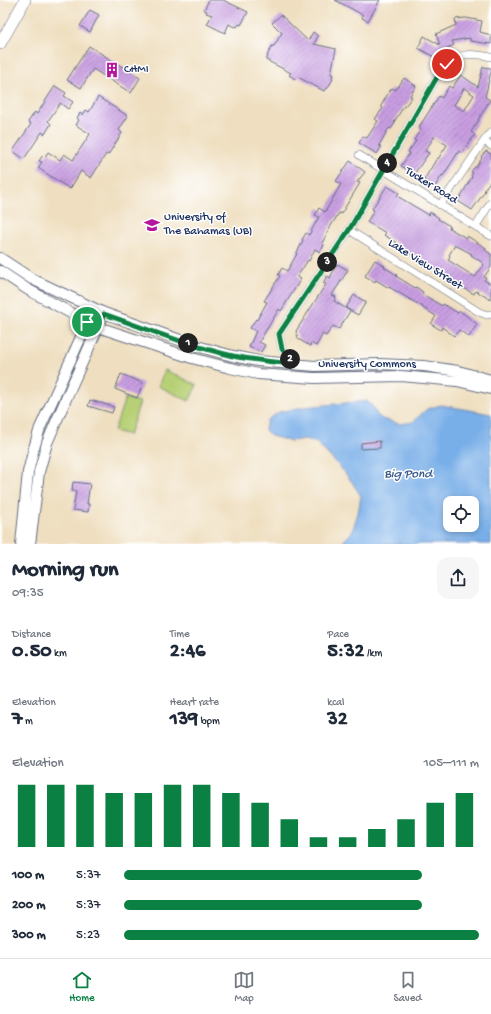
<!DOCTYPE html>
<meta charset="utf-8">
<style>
body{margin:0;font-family:"Gochi Hand",sans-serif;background:#f6f6f7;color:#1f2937;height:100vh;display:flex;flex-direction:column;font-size:15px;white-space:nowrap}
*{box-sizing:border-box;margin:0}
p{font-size:13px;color:#747a83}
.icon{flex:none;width:22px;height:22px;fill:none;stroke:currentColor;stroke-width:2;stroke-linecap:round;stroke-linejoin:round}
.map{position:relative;height:544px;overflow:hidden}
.drawer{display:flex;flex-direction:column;background:#fff;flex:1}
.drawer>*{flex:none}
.controls{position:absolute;left:443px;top:496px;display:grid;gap:8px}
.controls a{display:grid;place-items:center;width:36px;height:36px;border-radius:8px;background:#fff;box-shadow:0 2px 6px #0003;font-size:20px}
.pin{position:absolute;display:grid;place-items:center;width:34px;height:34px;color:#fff;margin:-17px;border:2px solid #fff;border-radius:50%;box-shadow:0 1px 4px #0007}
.km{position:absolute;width:20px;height:20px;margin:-10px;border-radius:50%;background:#222;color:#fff;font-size:11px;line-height:20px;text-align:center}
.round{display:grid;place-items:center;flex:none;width:42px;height:42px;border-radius:12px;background:#f6f6f7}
.headline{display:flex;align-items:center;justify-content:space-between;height:68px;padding:0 12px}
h1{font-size:22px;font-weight:700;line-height:30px}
.metrics{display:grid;grid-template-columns:repeat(3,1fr);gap:6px;height:68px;padding:4px 12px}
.metrics div{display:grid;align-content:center}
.metrics b{font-size:20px;font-weight:700}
.metrics small{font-size:11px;font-weight:400}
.metrics p{font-size:11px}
.chart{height:112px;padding:8px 12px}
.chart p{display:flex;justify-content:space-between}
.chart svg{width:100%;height:72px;margin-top:4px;stroke:#0b8043;stroke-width:6}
ul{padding:0 12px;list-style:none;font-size:13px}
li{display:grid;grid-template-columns:64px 48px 1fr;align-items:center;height:30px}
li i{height:10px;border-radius:5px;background:#0b8043}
.tab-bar{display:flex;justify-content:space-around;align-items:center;height:56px;border-top:1px solid #e0e1e3;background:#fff;font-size:11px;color:#747a83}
.tab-bar a{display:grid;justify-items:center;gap:2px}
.tab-bar .current{color:#0b8043}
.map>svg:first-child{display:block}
.pitch{fill:#b7d075;stroke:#69806a}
.water{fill:#79afe8;stroke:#4a6fa3;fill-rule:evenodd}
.building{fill:url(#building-hatch);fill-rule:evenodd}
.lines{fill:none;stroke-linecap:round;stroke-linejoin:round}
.street-casing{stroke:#656d80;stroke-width:8}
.secondary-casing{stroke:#656d80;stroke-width:12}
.primary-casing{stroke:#656d80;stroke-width:12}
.street{stroke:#fff;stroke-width:7}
.secondary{stroke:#fff;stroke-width:10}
.primary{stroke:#fff;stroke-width:11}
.route-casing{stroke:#fff;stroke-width:8}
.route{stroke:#0b8043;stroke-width:5}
.labels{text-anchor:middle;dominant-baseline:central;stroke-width:3;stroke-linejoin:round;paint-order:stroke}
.poi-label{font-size:12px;fill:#1b2f5e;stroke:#fff;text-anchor:start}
.street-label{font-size:12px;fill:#1b2f5e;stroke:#fff}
.water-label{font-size:13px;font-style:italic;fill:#3c5c8e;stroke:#fff}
</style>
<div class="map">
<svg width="491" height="544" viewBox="0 0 491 544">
<defs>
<pattern id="building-hatch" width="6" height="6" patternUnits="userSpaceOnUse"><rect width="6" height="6" fill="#c99fe2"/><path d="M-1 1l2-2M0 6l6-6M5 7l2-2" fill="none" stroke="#a282ba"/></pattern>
</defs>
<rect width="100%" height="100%" fill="#fff"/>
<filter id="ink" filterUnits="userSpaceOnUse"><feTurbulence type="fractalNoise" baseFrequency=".025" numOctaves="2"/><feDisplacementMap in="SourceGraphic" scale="8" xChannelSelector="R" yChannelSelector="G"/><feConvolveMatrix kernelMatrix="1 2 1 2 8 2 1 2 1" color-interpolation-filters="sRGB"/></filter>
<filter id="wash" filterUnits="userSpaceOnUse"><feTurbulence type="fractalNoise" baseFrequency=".012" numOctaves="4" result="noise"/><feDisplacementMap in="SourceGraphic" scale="16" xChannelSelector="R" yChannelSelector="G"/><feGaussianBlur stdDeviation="0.9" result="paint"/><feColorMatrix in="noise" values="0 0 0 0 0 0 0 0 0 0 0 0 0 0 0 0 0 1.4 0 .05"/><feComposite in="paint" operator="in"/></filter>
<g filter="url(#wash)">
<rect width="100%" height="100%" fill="#efdfc0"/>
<path class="pitch" d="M165,370L197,385L189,401L158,386Z
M125,398L140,402L129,435L114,431Z"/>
<path class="water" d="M367,401L373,407L377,415L382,419L400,424L413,422L427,409L441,405L491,414V544H341L352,532L358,513L361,496L352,482L341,468L317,443L305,439L290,441L271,436L265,430L267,420L279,412L304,407ZM450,503H472V525H450Z"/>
<g id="blocks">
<path class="building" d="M209,0H223L248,12L241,25L239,24L237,27L235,26L234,27L229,24L225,33L207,24L212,15L206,13L207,11L204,10Z
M335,0H380L368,21L362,18L363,15Z
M90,10L99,15L90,32L80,26Z
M281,15L308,41L313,32L318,36L314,44L336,49L331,74L333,75L332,78L333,79L327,89L326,88L324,91L298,77L296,79H295L289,75L291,73L266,60L268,56H267L272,46H274L280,36L282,33L272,23Z
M466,18L482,21L480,32L491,35V44L470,41V38L452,41L454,45L440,51L436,58L418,48L424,36L440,45L436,34L456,25L455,19Z
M89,46L140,78L131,93L93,69L81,88L67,80Z
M483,67L491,68V72L485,97L490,100L478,120H479L471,132L475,135L461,153L459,151L443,176L442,175L435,187L424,180L437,158L438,159L447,145L434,137L425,151L429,153L414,174L401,166L410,153L408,152L416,141L414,140L421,129L419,127L439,96L442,98L449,86L452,88L461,75L478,87ZM464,88L474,95L464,111L454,105Z
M404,78L416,86L410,96L412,97L405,106H404L394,122L395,123L391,129L389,128L379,145L381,147L377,154L359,143L363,136L367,138L378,121L375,119L383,108L381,106L387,95L392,88L396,90Z
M55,86L66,93L64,96L73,102L68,109L60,103L48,121L51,124L45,134L42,132L24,159L13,151L31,124L28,122L35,112L37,114Z
M98,97L128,116L119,130L122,133L108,155L106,154L91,178L81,171L70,189L38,168L42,162L39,161L43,155L45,157L48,152L60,160L64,154L73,160L90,134L76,125L79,120L77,118L80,113L83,115L86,110L89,112Z
M486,151L491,154V180L484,190L485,191L472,210L458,201L472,177L471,176L473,173L471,172L475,167H476L482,158L481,157Z
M350,161L365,172L357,182L360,183L341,214L339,213L329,229V230L322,243L324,245L320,252L315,249L309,261L308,260L297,277L301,279L297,285L281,311L279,309L259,342L265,345L261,352L249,347L256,331L250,328L256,319L257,320L267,302L264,301L280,276L278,275L282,268L287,271L297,254H296L303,241L302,240L306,233L309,235L319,217L315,215L319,208L325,212L341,184L336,181Z
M387,186L399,193L397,196L429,215L430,212L439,218L438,219L450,226L449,228L466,238L467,236L486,248L485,250L491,254V267L484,277L486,278L484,280L491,284V300L476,291L474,294L462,287V288L454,283V282L443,276L444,274L407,252L408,251L396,244L397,243L384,235L386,233L367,222L374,210L372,209ZM455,245L472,254L471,255L483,263V264L484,265L475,277L448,260L450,256L449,255Z
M375,260L385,266L384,267L397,275L396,276L415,288L416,287L423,292L422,294L442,306L443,304L458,313L460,311L477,324L469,337L459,330L454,336L442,327L441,330L431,324L436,316L423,308V307L389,287V288L376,280L375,282L365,276Z
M337,264L348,270L332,295L336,297L334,301L350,311L339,329L333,326L326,336L323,334L316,346L311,343L310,346L298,339L296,331L326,284L323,283L327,276L330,278Z
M354,295L366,302L358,315L346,308Z
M121,374L143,383L137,398L115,389Z
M90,400L114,407L112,413L88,406Z
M380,441V448L361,449V443Z
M73,482L90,484L87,504H89L88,512L73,510L76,491H72Z"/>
</g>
</g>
<g filter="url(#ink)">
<use href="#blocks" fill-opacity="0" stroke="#656d80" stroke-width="1"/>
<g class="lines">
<defs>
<path id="street" d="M484,141L491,132
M359,155L491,236
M440,205L484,141L491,146
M476,226L491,202
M349,230L479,312L487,315L491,314
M294,364L282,349L279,334L349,230L440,72C456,53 467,52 491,57"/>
<path id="secondary" d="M0,258L32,279L104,313L197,346L233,356L258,361L315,366L379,364L424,366L458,371L491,380
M0,271L27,289L87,322L98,327L110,331L192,358L230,368L258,374L314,378L401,376L457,381L491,389
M21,544L28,472L34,448L40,428L90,317
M30,544L39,472L47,443L72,385L101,321"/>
<path id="primary" d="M0,44L25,0"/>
</defs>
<use href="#street" class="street-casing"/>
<use href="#secondary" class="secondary-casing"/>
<use href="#primary" class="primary-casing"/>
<use href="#street" class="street"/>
<use href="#secondary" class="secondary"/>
<use href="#primary" class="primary"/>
</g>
</g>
<g class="lines" filter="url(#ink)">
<defs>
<path id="route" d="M87,322L98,327L104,314C147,329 189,346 233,356C253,360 273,362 294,364L282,349L279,334L349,230L440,72L447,64"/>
</defs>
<use href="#route" class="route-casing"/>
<use href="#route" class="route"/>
</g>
<defs>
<symbol id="building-bare" viewBox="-9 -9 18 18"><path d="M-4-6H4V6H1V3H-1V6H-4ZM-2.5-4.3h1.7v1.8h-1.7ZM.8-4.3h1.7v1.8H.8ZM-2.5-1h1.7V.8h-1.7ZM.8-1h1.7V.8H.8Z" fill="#b5179e" stroke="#fff" stroke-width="2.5" paint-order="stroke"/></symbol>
<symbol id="university-bare" viewBox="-9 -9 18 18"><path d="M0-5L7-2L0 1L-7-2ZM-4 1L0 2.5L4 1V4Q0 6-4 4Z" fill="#b5179e" stroke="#fff" stroke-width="2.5" paint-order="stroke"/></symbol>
</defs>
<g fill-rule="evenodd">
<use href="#building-bare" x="101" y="59" width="22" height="22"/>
<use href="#university-bare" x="141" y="214" width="22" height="22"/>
</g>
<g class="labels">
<g class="poi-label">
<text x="124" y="70">CHMI</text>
<text x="164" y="218">University of<tspan x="164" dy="14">The Bahamas (UB)</tspan></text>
</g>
<g class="street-label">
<text transform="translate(431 186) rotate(32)">Tucker Road</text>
<text transform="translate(425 265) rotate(32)">Lake View Street</text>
<text x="367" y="365">University Commons</text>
</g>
<g class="water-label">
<text x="408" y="474">Big Pond</text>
</g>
</g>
</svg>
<div class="controls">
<a><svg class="icon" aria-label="locate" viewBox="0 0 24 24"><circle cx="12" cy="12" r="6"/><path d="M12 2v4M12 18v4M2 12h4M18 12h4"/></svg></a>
</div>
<div class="pin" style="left:87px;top:322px;background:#1e9e55"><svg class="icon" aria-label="arrive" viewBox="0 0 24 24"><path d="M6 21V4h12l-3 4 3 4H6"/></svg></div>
<div class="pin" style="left:447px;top:64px;background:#d93025"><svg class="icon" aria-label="check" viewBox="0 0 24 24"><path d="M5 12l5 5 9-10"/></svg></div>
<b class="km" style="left:188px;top:343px">1</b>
<b class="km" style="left:290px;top:359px">2</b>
<b class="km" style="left:327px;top:262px">3</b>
<b class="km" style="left:387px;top:163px">4</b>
</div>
<section class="drawer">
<div class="headline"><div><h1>Morning run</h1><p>09:35</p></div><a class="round"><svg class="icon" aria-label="share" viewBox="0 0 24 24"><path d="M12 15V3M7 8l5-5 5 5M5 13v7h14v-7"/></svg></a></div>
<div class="metrics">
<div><p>Distance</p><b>0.50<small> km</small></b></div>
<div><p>Time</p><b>2:46</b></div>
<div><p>Pace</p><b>5:32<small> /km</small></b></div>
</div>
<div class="metrics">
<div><p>Elevation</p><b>7<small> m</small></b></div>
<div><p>Heart rate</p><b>139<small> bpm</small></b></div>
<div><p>kcal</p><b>32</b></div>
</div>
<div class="chart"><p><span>Elevation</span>105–111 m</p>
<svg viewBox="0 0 160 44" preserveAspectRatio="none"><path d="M5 44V6M15 44V6M25 44V6M35 44V11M45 44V11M55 44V6M65 44V6M75 44V11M85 44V17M95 44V27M105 44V38M115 44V38M125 44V33M135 44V27M145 44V17M155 44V11"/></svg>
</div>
<ul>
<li><b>100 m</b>5:37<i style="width:84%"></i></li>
<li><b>200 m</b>5:37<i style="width:84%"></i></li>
<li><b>300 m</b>5:23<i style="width:100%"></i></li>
</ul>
</section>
<nav class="tab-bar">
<a class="current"><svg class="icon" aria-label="home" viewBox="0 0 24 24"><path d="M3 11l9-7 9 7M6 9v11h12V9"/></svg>Home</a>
<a><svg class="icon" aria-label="map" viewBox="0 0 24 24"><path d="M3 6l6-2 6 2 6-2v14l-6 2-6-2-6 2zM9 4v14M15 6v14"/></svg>Map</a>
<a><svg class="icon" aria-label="saved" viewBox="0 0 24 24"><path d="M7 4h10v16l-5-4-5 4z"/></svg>Saved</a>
</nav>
